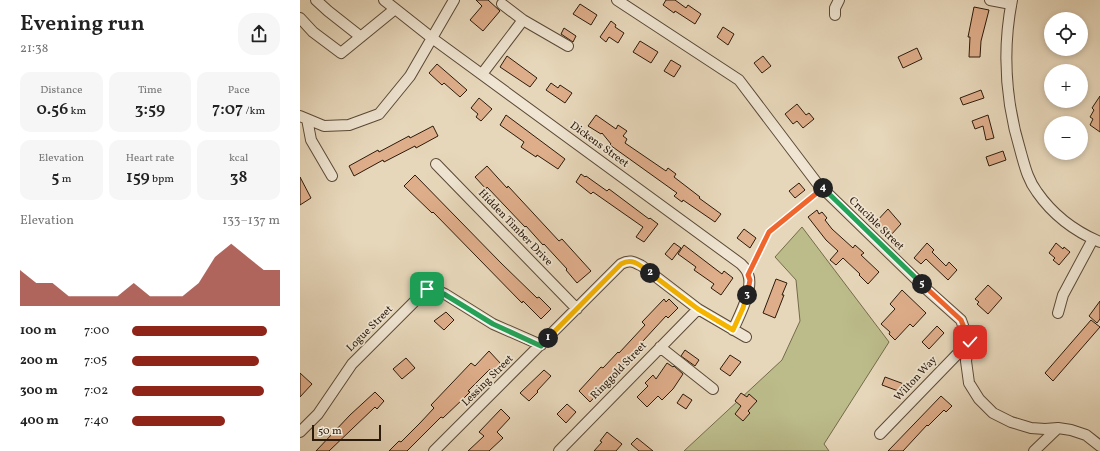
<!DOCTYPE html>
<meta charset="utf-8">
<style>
body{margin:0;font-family:Vollkorn,serif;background:#f6f6f6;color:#222;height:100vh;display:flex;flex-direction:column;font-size:15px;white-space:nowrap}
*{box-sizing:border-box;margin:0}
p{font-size:13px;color:#767676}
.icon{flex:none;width:22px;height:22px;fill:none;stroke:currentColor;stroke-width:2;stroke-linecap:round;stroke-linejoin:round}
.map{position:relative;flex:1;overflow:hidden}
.drawer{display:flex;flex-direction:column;background:#fff;width:300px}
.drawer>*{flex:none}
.controls{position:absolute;left:744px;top:12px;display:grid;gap:8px}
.controls a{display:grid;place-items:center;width:44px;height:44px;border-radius:50%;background:#fff;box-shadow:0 2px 6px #0003;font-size:20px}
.scale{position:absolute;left:12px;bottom:10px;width:69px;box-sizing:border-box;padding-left:4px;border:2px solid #2c1a0b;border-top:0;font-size:11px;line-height:14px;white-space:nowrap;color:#2c1a0b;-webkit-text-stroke:3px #efe5d2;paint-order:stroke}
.pin{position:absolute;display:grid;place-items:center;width:34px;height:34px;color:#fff;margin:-17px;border-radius:8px;box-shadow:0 2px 6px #0006}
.km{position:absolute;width:20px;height:20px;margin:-10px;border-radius:50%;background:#222;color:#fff;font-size:11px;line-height:20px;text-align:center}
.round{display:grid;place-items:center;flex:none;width:42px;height:42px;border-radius:16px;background:#f6f6f6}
.headline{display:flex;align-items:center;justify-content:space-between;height:68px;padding:0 20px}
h1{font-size:22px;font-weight:600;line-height:30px}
.figures{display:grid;grid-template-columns:repeat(3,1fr);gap:6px;height:68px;padding:4px 20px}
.figures div{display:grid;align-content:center;border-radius:10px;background:#f6f6f6;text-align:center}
.figures b{font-size:17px;font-weight:600}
.figures small{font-size:11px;font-weight:400}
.figures p{font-size:11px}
.chart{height:112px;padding:8px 20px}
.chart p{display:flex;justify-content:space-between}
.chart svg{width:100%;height:72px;margin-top:4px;fill:#8f2418;opacity:.7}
ul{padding:0 20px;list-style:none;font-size:13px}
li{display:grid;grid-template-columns:64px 48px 1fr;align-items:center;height:30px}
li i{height:10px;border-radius:5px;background:#8f2418}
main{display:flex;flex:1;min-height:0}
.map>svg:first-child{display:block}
.green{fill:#bcbc8b;stroke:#746b4b}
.building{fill:#dead8a;stroke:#2c1a0b}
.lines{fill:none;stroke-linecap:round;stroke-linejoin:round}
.minor-casing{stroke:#5b4937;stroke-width:12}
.path{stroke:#2c1a0b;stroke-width:1.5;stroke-dasharray:1 2;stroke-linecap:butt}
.minor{stroke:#efe5d2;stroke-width:10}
.split-1-casing{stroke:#fff;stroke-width:8}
.split-2-casing{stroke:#fff;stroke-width:8}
.split-3-casing{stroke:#fff;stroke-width:8}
.split-4-casing{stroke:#fff;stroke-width:8}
.split-5-casing{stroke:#fff;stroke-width:8}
.split-6-casing{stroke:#fff;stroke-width:8}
.split-1{stroke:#22a559;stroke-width:5}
.split-2{stroke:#f5b400;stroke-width:5}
.split-3{stroke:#f5b400;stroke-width:5}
.split-4{stroke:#f0652b;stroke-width:5}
.split-5{stroke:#22a559;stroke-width:5}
.split-6{stroke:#f0652b;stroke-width:5}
.labels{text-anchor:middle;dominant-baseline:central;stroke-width:3.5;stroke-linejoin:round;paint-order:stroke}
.street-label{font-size:11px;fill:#2c1a0b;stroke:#efe5d2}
</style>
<main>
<section class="drawer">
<div class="headline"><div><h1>Evening run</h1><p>21:38</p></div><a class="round"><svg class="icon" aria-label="share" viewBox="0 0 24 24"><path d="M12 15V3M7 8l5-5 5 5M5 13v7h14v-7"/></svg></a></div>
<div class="figures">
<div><p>Distance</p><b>0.56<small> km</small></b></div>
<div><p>Time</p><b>3:59</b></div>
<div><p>Pace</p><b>7:07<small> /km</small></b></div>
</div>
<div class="figures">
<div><p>Elevation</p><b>5<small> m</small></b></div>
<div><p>Heart rate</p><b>159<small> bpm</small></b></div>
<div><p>kcal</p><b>38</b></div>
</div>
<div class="chart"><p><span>Elevation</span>133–137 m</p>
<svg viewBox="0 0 160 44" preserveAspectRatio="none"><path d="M0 44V22L10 30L20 30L30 38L40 38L50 38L60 38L70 30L80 38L90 38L100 38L110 30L120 14L130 6L140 14L150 22L160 22V44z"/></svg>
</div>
<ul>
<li><b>100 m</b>7:00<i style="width:91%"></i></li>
<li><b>200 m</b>7:05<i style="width:86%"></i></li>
<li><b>300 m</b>7:02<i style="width:89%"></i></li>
<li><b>400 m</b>7:40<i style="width:63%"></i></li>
</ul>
</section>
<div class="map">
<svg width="800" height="451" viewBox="0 0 800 451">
<rect width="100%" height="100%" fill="#e7d7ba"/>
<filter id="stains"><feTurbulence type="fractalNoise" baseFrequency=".005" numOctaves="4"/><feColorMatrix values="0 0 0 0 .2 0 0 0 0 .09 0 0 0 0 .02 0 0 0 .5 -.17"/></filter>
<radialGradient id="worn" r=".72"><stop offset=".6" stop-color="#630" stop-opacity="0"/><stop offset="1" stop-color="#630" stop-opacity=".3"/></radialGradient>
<path class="green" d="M502,227L589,342L524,444L529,451H384L482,360L500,321L496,280L475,257Z"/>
<path class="building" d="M176,0H188L200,11L183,31L170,20L182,6Z
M366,0H375L386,8L388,5L401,14L395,24L375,11L374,13L363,5Z
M280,4L297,15L291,25L273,14Z
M674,7L689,10L681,41L680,57H669L670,37H668Z
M311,21L316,25L315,27L324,33L318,43L309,37L306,42L300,37Z
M423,27L434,34L428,45L417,37Z
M264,28L276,36L273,42L261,34Z
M340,41L358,52L351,63L333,52Z
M617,48L622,59L603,68L598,57Z
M207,56L237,78L230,87L200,67Z
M463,56L471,66L462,73L454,63Z
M371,60L381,66L374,77L364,71Z
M137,64L167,90L160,97L144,83L142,85L129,73Z
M251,83L258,88L260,85L272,93L265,103L246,90Z
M681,90L684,98L663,105L660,98Z
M800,96V132L790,125L793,119L790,117L794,110L792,108Z
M179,98L192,109L181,121L176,117L178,114L171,108Z
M497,104L506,115L509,113L514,119L503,128L497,121L493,124L485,114Z
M206,115L265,159L258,169L237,155L236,157L221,147L224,142L200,125Z
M296,115L316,129L318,125L327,131L323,136L327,139L325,143L366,171L368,168L376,174L374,177L400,197L399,198L421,214L415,222L383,200L382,202L374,196L377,193L310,145L311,144L302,133L301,134L288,126Z
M688,115L694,138L686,140L683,126L675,129L672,121Z
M133,126L138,136L116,148L115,146L84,162L83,160L54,176L49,166L78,150L79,152L109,136L110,138Z
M703,151L706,160L689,166L686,157Z
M187,166L207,188L208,186L259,241L262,239L291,271L277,283L266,270L267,269L244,244L243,245L226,226L225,227L187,187L186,189L175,177Z
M281,174L285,177L286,176L307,191L309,189L349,219L350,218L358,224L344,242L336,237L343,227L293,192L291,194L276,182Z
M115,175L201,263L237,298L239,297L251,309L241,319L223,301L222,303L133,212L132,213L104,186Z
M0,177L11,198L0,205Z
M499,183L505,190L495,198L489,191Z
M588,209L601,224L590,236L575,223Z
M517,210L519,214L522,212L527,218L525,220L532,229L553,248L555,245L564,253L561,255L579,272L568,284L559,275L560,274L543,258L536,265L530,260L538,251L526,240L508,217Z
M444,229L456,238L450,248L437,238Z
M374,243L381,248L372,260L365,254Z
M627,243L634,250L632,252L646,266L649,262L657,270L648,280L626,259L621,264L614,258Z
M756,243L763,249L764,247L770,252L759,265L753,260L755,258L749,253Z
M384,245L422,274L424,271L433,278L421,295L411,288L414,284L394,270L396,267L378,254Z
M476,279L487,283L482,295H484L475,318L463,313Z
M688,285L702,298L688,314L677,304L679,302L675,299Z
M602,290L626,313L613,327L610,324L595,340L589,334L590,332L581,324L595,309L590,304Z
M364,299L366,302L369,299L378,308L368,318L366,316L343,341L345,343L300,387L302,389L290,402L279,391L301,367L303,368L318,352L319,353L345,325L342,322Z
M800,301V319L797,323L789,316Z
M146,312L154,320L144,330L134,321Z
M791,320L800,327L753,381L745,373Z
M637,326L644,333L629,349L622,342Z
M385,350L399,360L395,366L381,356Z
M189,351L201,364L196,370L194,367L191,370L190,369L168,391L170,392L164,398L143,418L141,417L107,451H89L99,441L101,442L120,423L134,408L131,405L171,363L175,366Z
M430,355L441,362L430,376L420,369Z
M106,358L115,368L102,379L93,369Z
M367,363L373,367L374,366L383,374L373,389L362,400L358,396L347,407L337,397L348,386L345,383L353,375L356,379Z
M244,370L251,376L237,391L238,392L229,401L220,393Z
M0,373L12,384L0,397Z
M585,377L604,384L601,392L582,385Z
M75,392L84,401L77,409L75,407L29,451H16L50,415Z
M441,393L447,397L449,394L457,401L448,411L450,413L443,421L435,414L441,406L435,401Z
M383,394L392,400L386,409L377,403Z
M641,396L652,406L646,412L644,410L628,426L627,425L603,451H588Z
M267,404L276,412L266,423L257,414Z
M201,409L210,418L197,432L203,438L189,451H168L184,436L179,432Z
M307,432L322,444L316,451H294L302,442L300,441Z
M337,438L353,451H339L331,444Z"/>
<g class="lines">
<defs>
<path id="minor" d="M16,0L28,11L61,37
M84,0L132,38L441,264C444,267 447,270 448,274C454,289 439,316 433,330
M317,0L439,80L517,183L624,287L661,320L669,342L666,361L669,383L679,399L693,413L711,422L731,428L745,429L758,428L771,430L786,435L800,446
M690,0L711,4
M712,0C702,51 706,104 721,153C725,167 728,180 737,192C753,215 774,231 800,242
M535,15V8L539,0
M0,18L13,32L41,53L95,9
M223,20L268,46
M182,74L223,20L202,4
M0,116L24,126L49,125L79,114L110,76L154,0
M7,119L11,140L32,176
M136,164L277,309
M758,313L763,295L793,239
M360,347L413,389
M0,432L18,414L52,364L127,289L136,290L145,294L193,324L241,345
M580,434L669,342
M134,451L321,264C330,259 334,262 342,266L398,309L446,337
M259,451L398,309
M734,451L758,428"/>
</defs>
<use href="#minor" class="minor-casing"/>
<path class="path" d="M454,264L469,231L516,193"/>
<use href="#minor" class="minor"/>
</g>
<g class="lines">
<defs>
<path id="split-1" d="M127,289L136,290L144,294L193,324L241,346L248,338"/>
<path id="split-2" d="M248,338L321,264C333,257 341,266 350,273"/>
<path id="split-3" d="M350,273L398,309L433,330L443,308L447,295"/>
<path id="split-4" d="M447,295L450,280L448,275L469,232L523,188"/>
<path id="split-5" d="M523,188L622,284"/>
<path id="split-6" d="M622,284L661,320L670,342"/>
</defs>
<use href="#split-1" class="split-1-casing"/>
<use href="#split-2" class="split-2-casing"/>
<use href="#split-3" class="split-3-casing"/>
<use href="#split-4" class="split-4-casing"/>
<use href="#split-5" class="split-5-casing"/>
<use href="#split-6" class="split-6-casing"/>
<use href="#split-1" class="split-1"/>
<use href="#split-2" class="split-2"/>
<use href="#split-3" class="split-3"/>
<use href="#split-4" class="split-4"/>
<use href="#split-5" class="split-5"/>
<use href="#split-6" class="split-6"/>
</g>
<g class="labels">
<g class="street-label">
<text transform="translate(299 145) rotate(36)">Dickens Street</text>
<text transform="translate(576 224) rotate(44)">Crucible Street</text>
<text transform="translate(215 228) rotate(46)">Hidden Timber Drive</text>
<text transform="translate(70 329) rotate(-45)">Logue Street</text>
<text transform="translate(319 371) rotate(-46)">Ringgold Street</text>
<text transform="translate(616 379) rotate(-47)">Wilton Way</text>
<text transform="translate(188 381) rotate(-45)">Lessing Street</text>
</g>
</g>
<rect width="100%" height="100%" filter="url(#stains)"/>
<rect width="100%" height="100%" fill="url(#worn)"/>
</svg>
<div class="controls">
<a><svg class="icon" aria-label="locate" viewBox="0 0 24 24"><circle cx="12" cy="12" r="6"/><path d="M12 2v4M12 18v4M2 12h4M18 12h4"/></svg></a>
<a>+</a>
<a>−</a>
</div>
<div class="scale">50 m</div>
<div class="pin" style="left:127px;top:289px;background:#1e9e55"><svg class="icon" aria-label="arrive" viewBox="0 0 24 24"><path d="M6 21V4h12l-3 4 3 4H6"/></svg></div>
<div class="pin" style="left:670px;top:342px;background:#d93025"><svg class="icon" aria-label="check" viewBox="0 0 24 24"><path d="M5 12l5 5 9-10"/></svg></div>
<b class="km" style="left:248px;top:338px">1</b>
<b class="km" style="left:350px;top:273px">2</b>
<b class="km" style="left:447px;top:295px">3</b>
<b class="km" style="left:523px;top:188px">4</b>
<b class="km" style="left:622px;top:284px">5</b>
</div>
</main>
